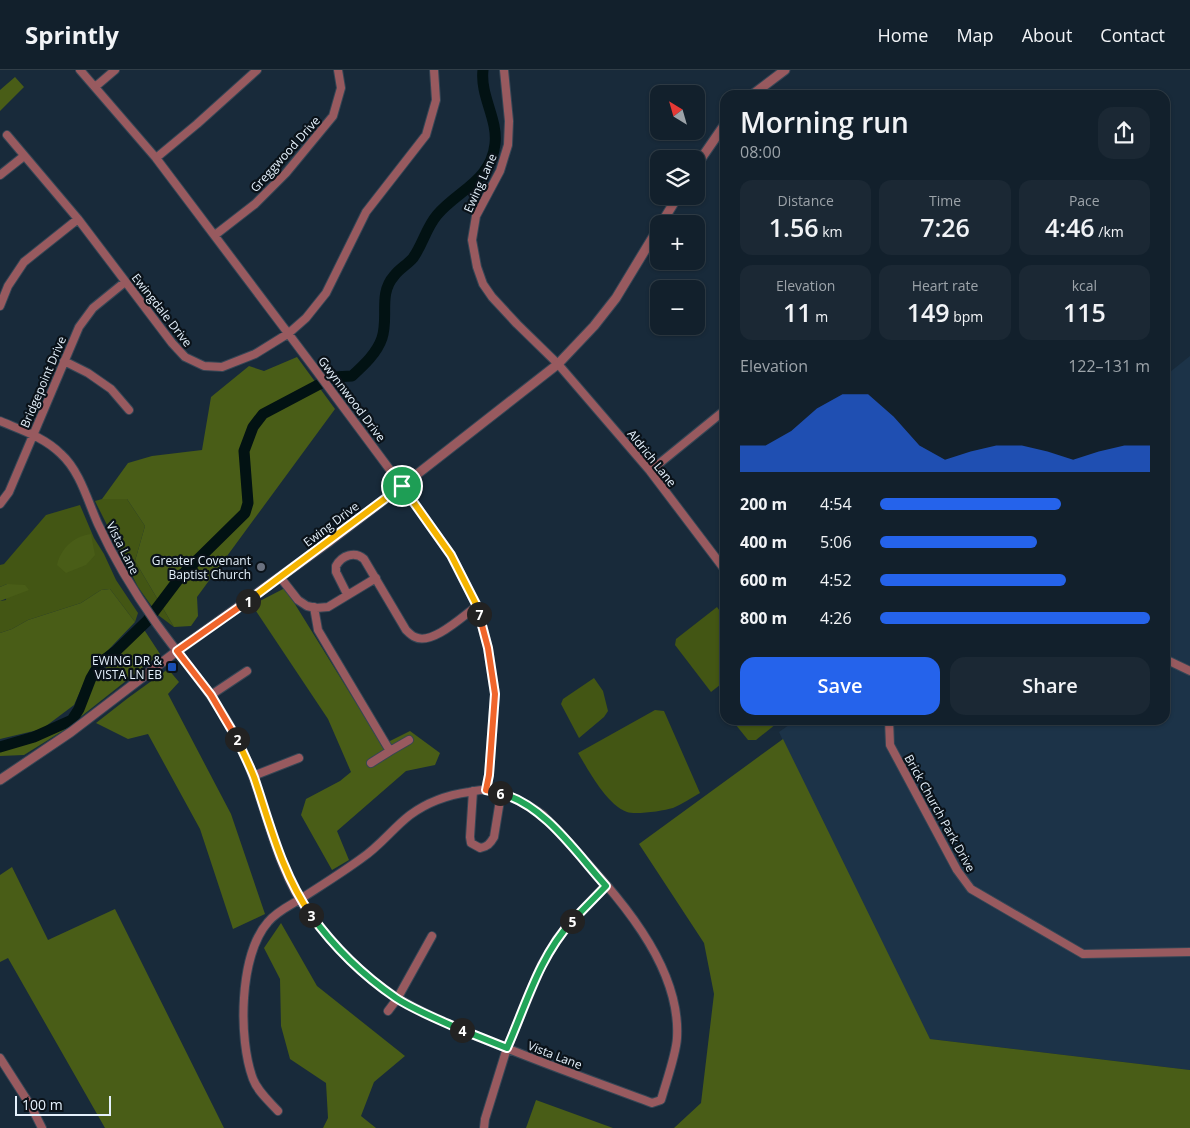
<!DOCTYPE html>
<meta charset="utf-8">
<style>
body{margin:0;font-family:"Open Sans",sans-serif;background:#1b2834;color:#f1f3f6;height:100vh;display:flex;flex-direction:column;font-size:19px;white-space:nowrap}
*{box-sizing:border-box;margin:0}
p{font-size:16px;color:#9ca3a9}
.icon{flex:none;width:28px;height:28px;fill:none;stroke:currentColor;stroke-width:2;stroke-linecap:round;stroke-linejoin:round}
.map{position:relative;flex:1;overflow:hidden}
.side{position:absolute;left:720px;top:20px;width:450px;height:635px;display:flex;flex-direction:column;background:#12202c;border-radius:15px;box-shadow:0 1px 4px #0004,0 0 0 1px #313e48}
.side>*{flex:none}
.needle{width:32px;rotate:323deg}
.tools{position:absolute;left:650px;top:15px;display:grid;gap:10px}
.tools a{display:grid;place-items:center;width:55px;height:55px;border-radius:10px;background:#12202c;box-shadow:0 1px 4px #0004,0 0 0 1px #313e48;font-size:25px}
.scale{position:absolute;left:15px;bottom:12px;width:96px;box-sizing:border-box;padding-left:5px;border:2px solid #e5f1fc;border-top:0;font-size:14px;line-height:18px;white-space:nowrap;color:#e5f1fc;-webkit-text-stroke:4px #0a1219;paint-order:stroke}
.pin{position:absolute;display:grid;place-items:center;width:42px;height:42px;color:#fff;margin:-21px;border:2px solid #fff;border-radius:50%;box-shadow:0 1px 5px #0007}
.km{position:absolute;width:25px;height:25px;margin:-12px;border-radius:50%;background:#222;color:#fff;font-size:14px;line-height:25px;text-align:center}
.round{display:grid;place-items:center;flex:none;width:52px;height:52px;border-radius:15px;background:#1b2834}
.headline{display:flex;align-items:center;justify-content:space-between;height:85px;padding:0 20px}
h1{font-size:28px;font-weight:600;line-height:38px}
.figures{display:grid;grid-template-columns:repeat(3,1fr);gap:8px;height:85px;padding:5px 20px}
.figures div{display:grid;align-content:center;border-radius:12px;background:#1b2834;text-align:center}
.figures b{font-size:25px;font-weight:600}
.figures small{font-size:14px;font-weight:400}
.figures p{font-size:14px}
.chart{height:140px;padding:10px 20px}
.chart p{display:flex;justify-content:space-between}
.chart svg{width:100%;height:90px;margin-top:5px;fill:#2563eb;opacity:.7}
.primary-button{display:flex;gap:10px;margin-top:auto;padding:10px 20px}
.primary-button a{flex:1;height:58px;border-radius:15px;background:#2563eb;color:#fff;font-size:20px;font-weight:600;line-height:58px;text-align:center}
.primary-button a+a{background:#1b2834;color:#f1f3f6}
ul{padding:0 20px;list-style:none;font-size:16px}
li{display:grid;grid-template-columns:80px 60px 1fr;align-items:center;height:38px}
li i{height:12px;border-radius:6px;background:#2563eb}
header{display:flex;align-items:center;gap:30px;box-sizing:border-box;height:70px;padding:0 25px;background:#12202c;border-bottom:1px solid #313e48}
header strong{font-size:24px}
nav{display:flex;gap:28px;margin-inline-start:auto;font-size:18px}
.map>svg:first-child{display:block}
.built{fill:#1c3348}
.green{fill:#435614}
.forest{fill:#495d17}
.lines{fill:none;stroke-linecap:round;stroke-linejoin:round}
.river{stroke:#021213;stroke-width:11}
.minor-casing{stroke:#354655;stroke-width:10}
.tertiary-casing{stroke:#354655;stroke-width:11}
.minor{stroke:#985a5f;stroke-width:8}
.tertiary{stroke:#985a5f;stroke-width:9}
.split-1-casing{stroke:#fff;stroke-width:10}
.split-2-casing{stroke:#fff;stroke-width:10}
.split-3-casing{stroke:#fff;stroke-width:10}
.split-4-casing{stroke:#fff;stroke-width:10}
.split-5-casing{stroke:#fff;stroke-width:10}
.split-6-casing{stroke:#fff;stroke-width:10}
.split-7-casing{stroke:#fff;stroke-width:10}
.split-8-casing{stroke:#fff;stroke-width:10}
.split-1{stroke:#f5b400;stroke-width:6}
.split-2{stroke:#f0652b;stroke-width:6}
.split-3{stroke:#f5b400;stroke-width:6}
.split-4{stroke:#22a559;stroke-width:6}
.split-5{stroke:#22a559;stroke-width:6}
.split-6{stroke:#22a559;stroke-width:6}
.split-7{stroke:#f0652b;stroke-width:6}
.split-8{stroke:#f5b400;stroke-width:6}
.worship-dot{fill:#6b7280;stroke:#0a1219;stroke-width:2}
.transit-dot{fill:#1a4fb4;stroke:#0a1219;stroke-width:2}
.labels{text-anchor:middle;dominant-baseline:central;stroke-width:4.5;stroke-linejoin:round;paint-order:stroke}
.street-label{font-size:12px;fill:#e5f1fc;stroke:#0a1219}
.poi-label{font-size:12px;fill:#e5f1fc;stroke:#0a1219;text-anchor:end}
</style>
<header>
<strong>Sprintly</strong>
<nav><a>Home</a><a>Map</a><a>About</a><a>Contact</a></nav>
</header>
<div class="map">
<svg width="1190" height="1058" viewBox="0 0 1190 1058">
<rect width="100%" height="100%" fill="#182a3a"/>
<path class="built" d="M1190,286V1000L930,969L861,840L779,662L796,650H1165V306Z"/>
<path class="green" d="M102,429H127L145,456L135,491L174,557L158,545L138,517L95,431Z
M80,435L94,468L104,484L116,510L138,543L135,552L110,519L101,520L81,533L28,550L12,559L0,563V531L6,530L7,514L0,517V495L4,494L46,445Z
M717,537L725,548V611L711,622L675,575L676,569Z
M594,608L603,621L608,641L604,647L579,668L561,634L563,629Z
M655,640L664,641L700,723C691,728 682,734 673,738C663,741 635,745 627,742C606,734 589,701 578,683Z
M732,650H781L756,670H748Z"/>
<path class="forest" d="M15,7L24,17L0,41V20Z
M297,287L335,339L197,527L198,546L191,556L174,557L135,491L145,456L127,429H102L128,393L152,386L202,380L211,327L249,296L264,301Z
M91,464L95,485L86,495L66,503L57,495C61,478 74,466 91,464Z
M7,514L25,515L29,520L0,531V517Z
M285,518L382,675L410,661L440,683L435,695L406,701L337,761L349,790L332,800L301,745L306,729L340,711L351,702L328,649L252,535Z
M110,519L135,552L90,599L74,635L42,659L0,669V563L12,559L28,550L81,533L101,520Z
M143,558L160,584L64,660L24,685L0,686V680C23,675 60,665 77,647C84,639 86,625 92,616C106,595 125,576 143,558Z
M168,599L179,612L168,624L231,744L265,844L233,859L200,759L148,664L128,669L96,653L128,628Z
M783,669L930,969L1190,1000V1058H674L701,1033L714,924L704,873L639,774Z
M12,797L48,870L115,839L224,1058H105L8,888L0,892V805Z
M281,853L317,916L405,986L374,1012L361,1046L376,1058H323L328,1048L326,1013L290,989L281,956L280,909L264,878Z
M536,1030L613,1058H526Z"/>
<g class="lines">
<path class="river" d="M0,677L34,667L72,650L79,639L91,608L100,593L117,580L147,551L181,506L245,443L248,433L244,381L253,357L263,344L333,307L352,306C364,295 377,283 382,268C389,247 378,224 394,206C399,199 407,195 413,188C423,174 426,158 437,145C457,121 491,111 495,74C498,49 480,26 483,0"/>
<defs>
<path id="minor" d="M80,0L156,88L315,299L402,416L451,485L477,536L488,578L495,624L489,705L486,720
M504,0L509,51L508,75L500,101L476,146L472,170L477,197L483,214L492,227L517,254L558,294L650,401L725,500
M95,17L115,0
M7,65L78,149L172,273L185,287L204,296L222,297L255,284L289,263L306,248L326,223L366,142L426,65L436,30L434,0
M156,88L197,54L257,0
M0,105L24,86
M215,165L255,134L286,103L333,46L341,18L338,0
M0,236L8,216L24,192L78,149
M64,291L88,303L111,319L129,340
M0,351C21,360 44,367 61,384C80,401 88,432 98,454C114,489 134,522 156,553C183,591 215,626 236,667C263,719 270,780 300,830C315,854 335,875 355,895C391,931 438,950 484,969C539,992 596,1012 652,1033L661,1030C666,1012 676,985 677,968C682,883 595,803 543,745C526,733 508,724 488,720C482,719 475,721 469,722C447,725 429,731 410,745C393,758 380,776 362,788C343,802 322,815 302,828C291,835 277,841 268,852C239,885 238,969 253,1009C258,1022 269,1031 278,1041
M650,401L725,340
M0,434L9,422L79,257L93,238L125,212
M280,507L298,530L307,536L316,538L328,537L376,508
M347,524L336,502V496C342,485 355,481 364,489L406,560C408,562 412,566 415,567C432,576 464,545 477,536
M314,537L318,560L390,681L371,693
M1165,589L1190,601
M211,625L247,601
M889,650L890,675L957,800L971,819L1083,884L1190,882
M390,681L409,670
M253,706L299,688
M473,721L470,767L471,773L480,778C487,777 490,774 494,767L501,724
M388,941L397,929L432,866
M0,988L32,1038L42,1058
M484,1058L485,1049L507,978L542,894L557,869L570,853L606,816"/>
<path id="tertiary" d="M752,25L785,0
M696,96L725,54
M661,154L678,126
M0,710L71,662L177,581L330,471L402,416L558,294L594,256L616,228L659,157"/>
</defs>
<use href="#minor" class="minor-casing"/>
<use href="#tertiary" class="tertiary-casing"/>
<use href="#minor" class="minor"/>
<use href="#tertiary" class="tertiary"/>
</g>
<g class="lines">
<defs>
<path id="split-1" d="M248,531L402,416"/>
<path id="split-2" d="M237,669L211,625L177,581L248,531"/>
<path id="split-3" d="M237,669C242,681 249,694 254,707C270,754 282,804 311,845"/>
<path id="split-4" d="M311,845C334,877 364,906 396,928C414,940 442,951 462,960"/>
<path id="split-5" d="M462,960L507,978C526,935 539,887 572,851"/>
<path id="split-6" d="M500,723C545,735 576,783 606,816L572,851"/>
<path id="split-7" d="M479,544L488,578L495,624L489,705L486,720L500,723"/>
<path id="split-8" d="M402,416L451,485L477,536L479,544"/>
</defs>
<use href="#split-1" class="split-1-casing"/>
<use href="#split-2" class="split-2-casing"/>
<use href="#split-3" class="split-3-casing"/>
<use href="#split-4" class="split-4-casing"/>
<use href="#split-5" class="split-5-casing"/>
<use href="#split-6" class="split-6-casing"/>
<use href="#split-7" class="split-7-casing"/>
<use href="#split-8" class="split-8-casing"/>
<use href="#split-1" class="split-1"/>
<use href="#split-2" class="split-2"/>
<use href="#split-3" class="split-3"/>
<use href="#split-4" class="split-4"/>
<use href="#split-5" class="split-5"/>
<use href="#split-6" class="split-6"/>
<use href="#split-7" class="split-7"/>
<use href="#split-8" class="split-8"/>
</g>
<circle class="worship-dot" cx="261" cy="497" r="5"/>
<rect class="transit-dot" x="167" y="592" width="10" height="10" rx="2.5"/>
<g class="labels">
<g class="street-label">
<text transform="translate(285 84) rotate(-48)">Greggwood Drive</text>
<text transform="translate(480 113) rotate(-66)">Ewing Lane</text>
<text transform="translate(162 240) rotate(52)">Ewingdale Drive</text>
<text transform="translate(43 312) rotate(-67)">Bridgepoint Drive</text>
<text transform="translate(352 329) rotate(53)">Gwynnwood Drive</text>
<text transform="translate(652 388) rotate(51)">Aldrich Lane</text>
<text transform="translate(331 454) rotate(-37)">Ewing Drive</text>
<text transform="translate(123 478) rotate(63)">Vista Lane</text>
<text transform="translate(940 743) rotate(61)">Brick Church Park Drive</text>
<text transform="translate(555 985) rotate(21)">Vista Lane</text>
</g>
<g class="poi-label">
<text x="251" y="490">Greater Covenant<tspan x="251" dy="14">Baptist Church</tspan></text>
<text x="162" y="590">EWING DR &amp;<tspan x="162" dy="14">VISTA LN EB</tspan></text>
</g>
</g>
</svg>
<div class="tools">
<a><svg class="needle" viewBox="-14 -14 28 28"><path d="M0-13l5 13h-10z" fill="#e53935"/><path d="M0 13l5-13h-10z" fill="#9ca3a9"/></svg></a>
<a><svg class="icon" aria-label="layers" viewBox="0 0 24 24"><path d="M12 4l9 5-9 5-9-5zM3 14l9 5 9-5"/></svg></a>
<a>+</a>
<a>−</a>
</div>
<div class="scale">100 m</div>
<div class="pin" style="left:402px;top:416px;background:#1e9e55"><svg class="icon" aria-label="arrive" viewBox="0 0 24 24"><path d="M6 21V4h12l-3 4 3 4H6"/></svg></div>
<b class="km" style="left:248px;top:531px">1</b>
<b class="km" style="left:237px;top:669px">2</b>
<b class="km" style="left:311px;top:845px">3</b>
<b class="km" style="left:462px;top:960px">4</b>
<b class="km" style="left:572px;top:851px">5</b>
<b class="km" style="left:500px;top:723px">6</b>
<b class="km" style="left:479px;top:544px">7</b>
<section class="side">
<div class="headline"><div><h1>Morning run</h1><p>08:00</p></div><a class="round"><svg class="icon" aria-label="share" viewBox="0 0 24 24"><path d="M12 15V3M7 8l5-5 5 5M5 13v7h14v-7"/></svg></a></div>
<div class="figures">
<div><p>Distance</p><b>1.56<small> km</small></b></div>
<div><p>Time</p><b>7:26</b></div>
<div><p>Pace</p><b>4:46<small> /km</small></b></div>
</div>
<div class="figures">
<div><p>Elevation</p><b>11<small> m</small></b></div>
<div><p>Heart rate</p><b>149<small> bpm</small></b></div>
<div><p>kcal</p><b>115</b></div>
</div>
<div class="chart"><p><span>Elevation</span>122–131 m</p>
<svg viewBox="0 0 160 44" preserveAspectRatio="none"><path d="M0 44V31L10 31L20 24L30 13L40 6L50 6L60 17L70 31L80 38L90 34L100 31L110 31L120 34L130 38L140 34L150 31L160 31V44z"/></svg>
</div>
<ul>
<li><b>200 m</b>4:54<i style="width:67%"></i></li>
<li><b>400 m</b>5:06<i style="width:58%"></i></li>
<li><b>600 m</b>4:52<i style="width:69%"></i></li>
<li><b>800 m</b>4:26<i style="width:100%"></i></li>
</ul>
<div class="primary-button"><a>Save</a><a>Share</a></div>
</section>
</div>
